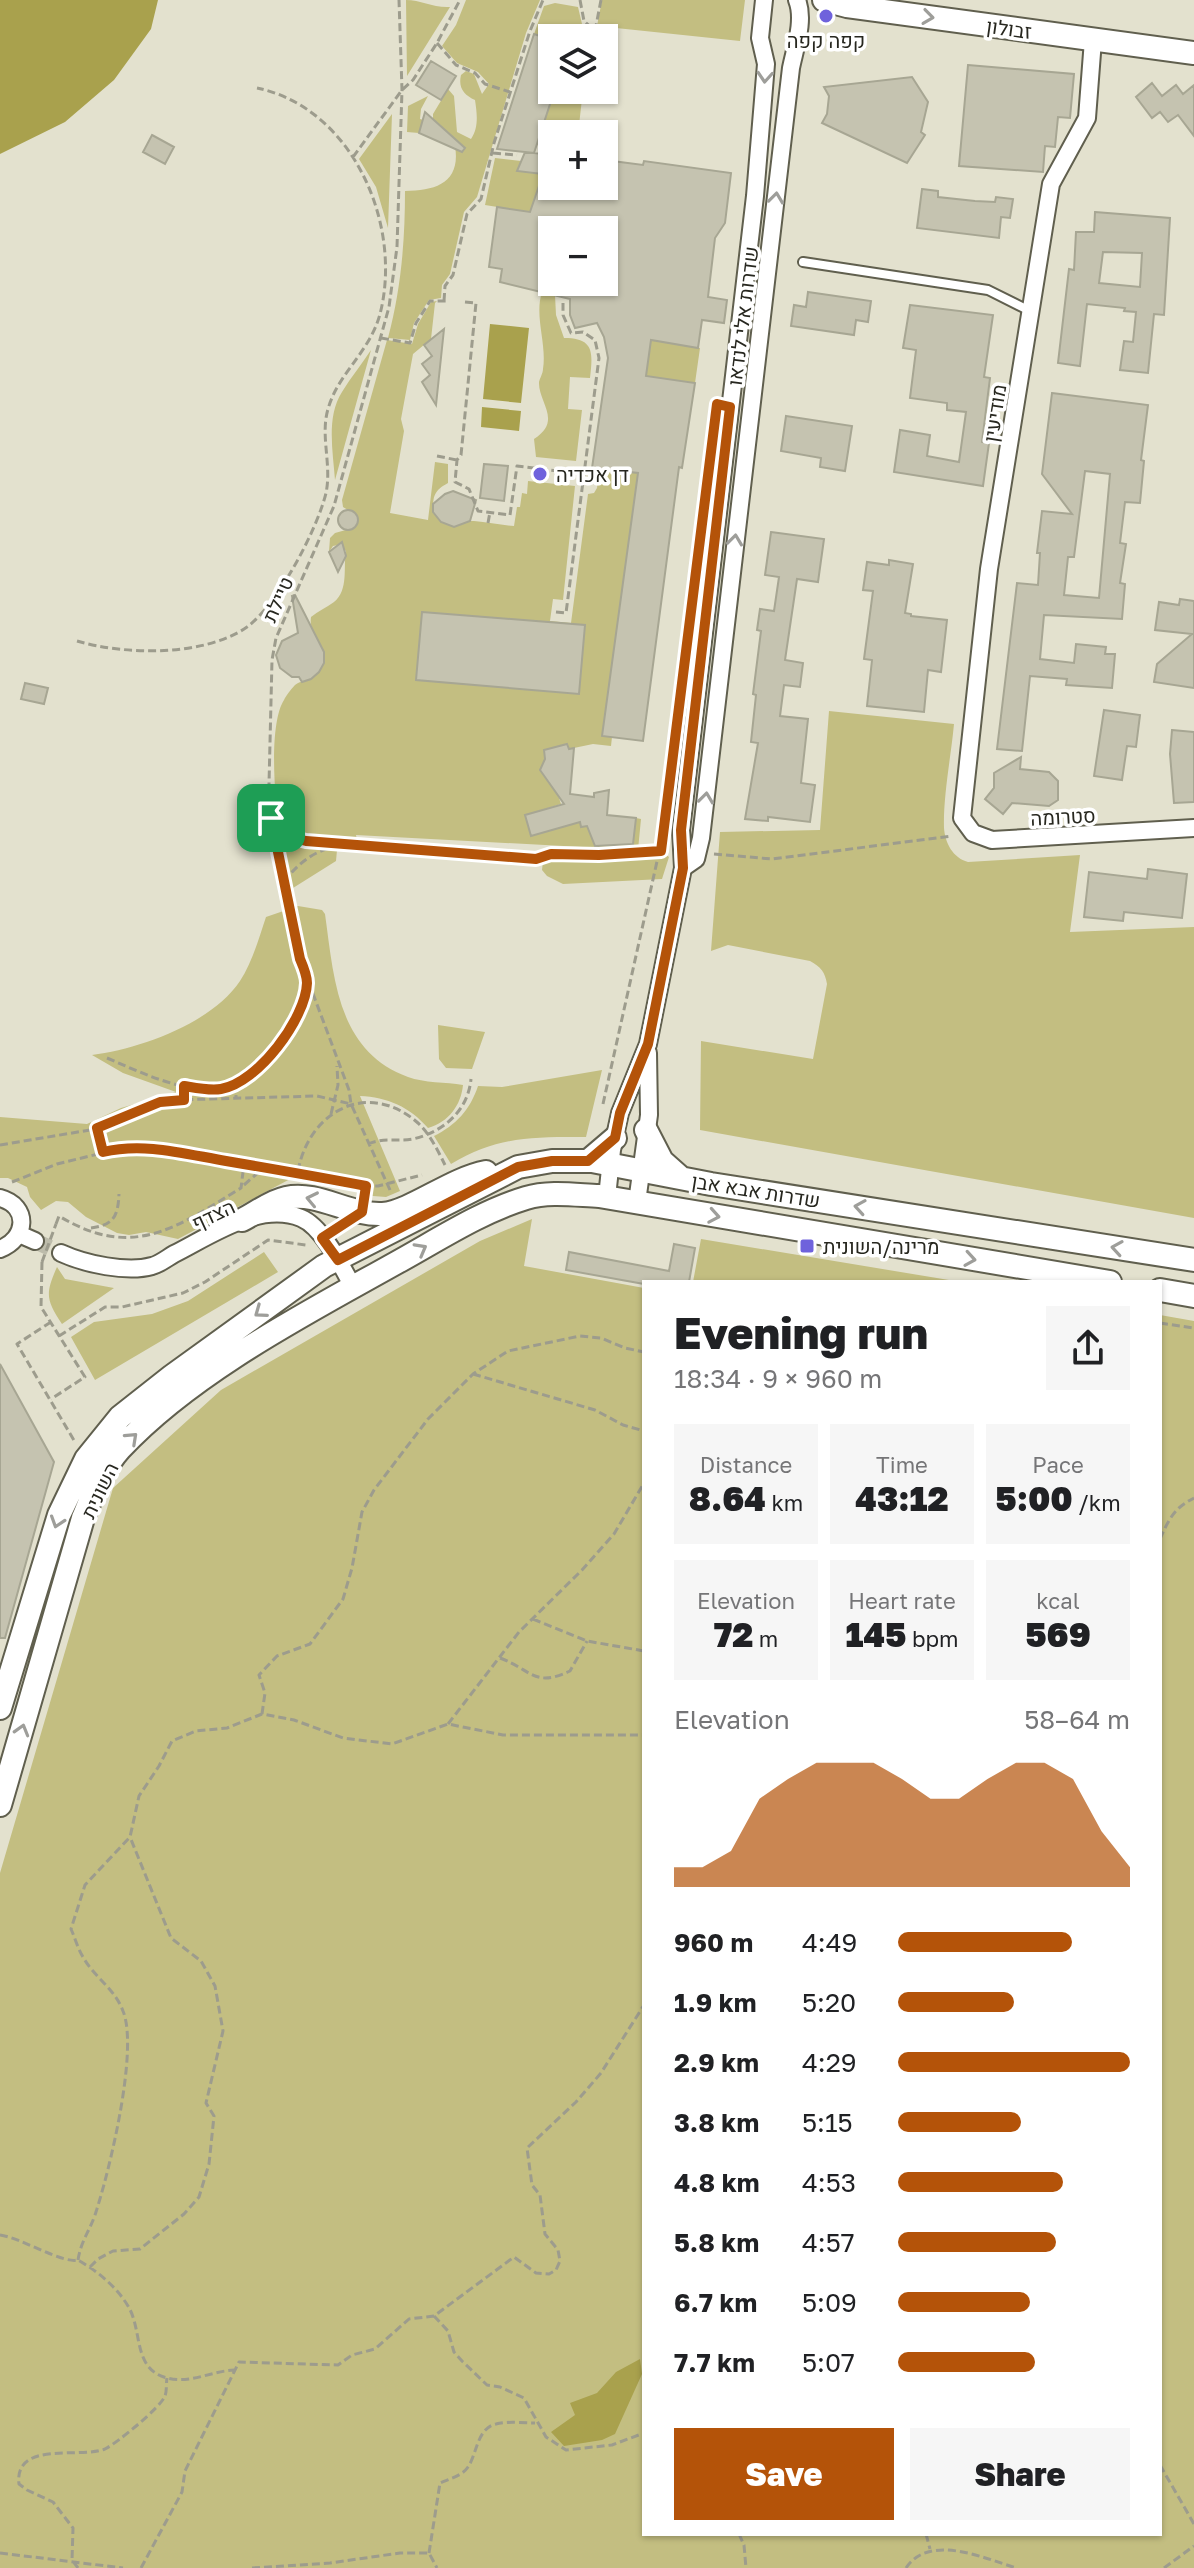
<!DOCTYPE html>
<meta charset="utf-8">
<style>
body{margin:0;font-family:"Golos Text",Heebo,sans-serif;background:#f6f6f6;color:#202124;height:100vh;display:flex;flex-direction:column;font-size:30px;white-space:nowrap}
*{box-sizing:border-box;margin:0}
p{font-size:26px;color:#757577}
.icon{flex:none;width:44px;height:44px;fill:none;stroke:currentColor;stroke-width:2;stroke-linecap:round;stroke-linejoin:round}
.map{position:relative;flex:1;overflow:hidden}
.panel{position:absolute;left:642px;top:1280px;width:520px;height:1256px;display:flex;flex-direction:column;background:#fff;border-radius:0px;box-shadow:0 2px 6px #0004}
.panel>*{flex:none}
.fabs{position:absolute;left:538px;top:24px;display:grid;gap:16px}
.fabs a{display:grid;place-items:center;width:80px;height:80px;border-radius:0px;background:#fff;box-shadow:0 2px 6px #0004;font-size:40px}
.pin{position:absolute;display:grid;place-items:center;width:68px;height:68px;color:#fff;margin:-34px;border-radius:16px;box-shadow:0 4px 12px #0006}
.round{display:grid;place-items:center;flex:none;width:84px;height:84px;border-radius:0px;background:#f6f6f6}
.overview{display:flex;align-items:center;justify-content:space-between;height:136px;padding:0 32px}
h1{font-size:44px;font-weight:800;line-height:60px}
.figures{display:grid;grid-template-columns:repeat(3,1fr);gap:12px;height:136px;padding:8px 32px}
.figures div{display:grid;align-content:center;border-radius:0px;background:#f6f6f6;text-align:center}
.figures b{font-size:34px;font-weight:800}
.figures small{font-size:22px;font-weight:400}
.figures p{font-size:22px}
.chart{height:224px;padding:16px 32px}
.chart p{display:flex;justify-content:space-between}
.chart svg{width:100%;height:144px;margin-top:8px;fill:#b45309;opacity:.7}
.cta{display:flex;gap:16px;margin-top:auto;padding:16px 32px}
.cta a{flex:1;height:92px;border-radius:0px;background:#b45309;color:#fff;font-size:32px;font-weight:800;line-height:92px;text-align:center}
.cta a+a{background:#f6f6f6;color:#202124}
ul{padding:0 32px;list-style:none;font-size:26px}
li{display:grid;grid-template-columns:128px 96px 1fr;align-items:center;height:60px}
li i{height:20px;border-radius:10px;background:#b45309}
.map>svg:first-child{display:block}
.green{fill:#c3be81;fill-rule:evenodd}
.water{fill:#a9a14d}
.building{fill:#c5c3b0;stroke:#a7a693;stroke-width:2;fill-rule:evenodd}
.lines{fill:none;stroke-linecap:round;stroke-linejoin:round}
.street-tunnel{stroke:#bdbcab;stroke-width:16;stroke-dasharray:16 8;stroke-linecap:butt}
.lane-casing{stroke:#605f4e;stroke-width:12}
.street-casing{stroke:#605f4e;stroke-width:20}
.secondary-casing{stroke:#605f4e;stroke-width:26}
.path{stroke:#9d9c8d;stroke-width:3;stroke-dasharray:8 4;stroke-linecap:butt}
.lane{stroke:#fff;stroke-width:8}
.street{stroke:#fff;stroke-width:16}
.secondary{stroke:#fff;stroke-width:22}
.path-bridge{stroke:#9d9c8d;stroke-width:3;stroke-dasharray:8 4;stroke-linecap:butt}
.oneway{stroke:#9e9e9a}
.route-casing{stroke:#fff;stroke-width:16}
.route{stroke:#b45309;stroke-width:10}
.poi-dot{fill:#6f62dc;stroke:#fff;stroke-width:3}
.labels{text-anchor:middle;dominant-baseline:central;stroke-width:7;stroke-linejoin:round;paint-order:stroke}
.street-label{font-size:20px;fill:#27271f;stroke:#fff}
.poi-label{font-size:20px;fill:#27271f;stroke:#fff;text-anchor:start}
</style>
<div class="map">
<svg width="1194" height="2568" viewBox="0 0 1194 2568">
<rect width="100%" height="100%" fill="#e3e1ce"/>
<path class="green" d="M406,0C421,0 433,8 450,7L407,76Z
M466,0H540L526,33L477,197L464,212L450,274L442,285L441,298L429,300L414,323L410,340L388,338C401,289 405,242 405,191C437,191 461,182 455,146L433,122V114L448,89L454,96L457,132L471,139C479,128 477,113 475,100C464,95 458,88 461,75L466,71L474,74L482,94L489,84L478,72L457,63L442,46L456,25Z
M602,0H745L740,41L597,26Z
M555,3L578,7L582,24L591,34L590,38L552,40L534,34L544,6Z
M555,90H583L578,134L561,131L552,134L551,148L537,145Z
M428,96L421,109L420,119L423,120L419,133L407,132L408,106Z
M392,114L388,228L376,187L359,159Z
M495,158L521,161L518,171L543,174L530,212L485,205Z
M542,292L555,295L556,315L564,338C594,338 593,352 590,378L570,377L568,409L582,410L576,461L536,457L534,439C563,421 538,402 539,382C540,378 543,373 543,369C547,344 534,316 542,292Z
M437,301L435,303L431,339L413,354L401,419L404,431L390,513L428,520L435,462L448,464V483C433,491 433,497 433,513C454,535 452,520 474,521C487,522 501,525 514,526L517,507H520L522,493L527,494L528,481L575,486L563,600L553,599L550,621L571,623L588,494L594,493L597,488L599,469L638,473L602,735L612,737L611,746L593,744L569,749L566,744L545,750V759L540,770L558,795L561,804L526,815L532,836L580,822L581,827L587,826L596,846L633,844L636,818L641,819L638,850L356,835L359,850H337L336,861L293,888C278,854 264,731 284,700C286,696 291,689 295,685C303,679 315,681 320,669C330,644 308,638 311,617C318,611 326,608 334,602C349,590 343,567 346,551L338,545L333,546L329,552L330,538L335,533L353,528L357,523L356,515L343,507L342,500L387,340L412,344L418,324L431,302ZM422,612L584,625L578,694L416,680Z
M651,340L700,348L695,383L646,376Z
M371,350L335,480C333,452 326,417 342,392C351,377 362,364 371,350Z
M829,711L954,724C951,756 943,797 944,828C945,843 953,858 968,862L1080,855L1070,932L1194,927V1218L700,1130L701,1041L813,1059L827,984C825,972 821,967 810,961L728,945L711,951L720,832L820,830Z
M665,854L669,857L662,879L563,884L547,876L542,870L543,861L549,858Z
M298,906L322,910L325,914C334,978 337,1051 408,1077C424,1083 446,1082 463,1085C461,1105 449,1122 428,1128C410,1107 387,1097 360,1096L400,1191L386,1197L373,1196L303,1176L292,1178L178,1239L146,1232L129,1235L117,1233L86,1217L68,1202L56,1201L41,1210L30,1197L27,1187L8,1178H0V1117L87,1124L121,1108L176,1092L123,1073L92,1055C140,1049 212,1023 240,981C252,963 259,938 266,917Z
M438,1025L485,1032L472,1069L446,1068L439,1059Z
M602,1070L586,1137C532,1137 498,1136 451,1164L434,1136C456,1125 470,1110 478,1086L502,1087Z
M532,1219L524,1266L644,1288V2534H1160V1315L1194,1321V2568H0V1873L113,1488L221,1390L480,1241Z
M701,1239L961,1282H693Z
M264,1252L278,1272L95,1380L71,1337L94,1322L152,1314L188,1301Z
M57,1267L65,1279L114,1288L62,1324C46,1300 45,1294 57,1267Z"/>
<path class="water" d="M0,0H158L151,29L114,80L65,122L0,154Z
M490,324L529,328L521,403L483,399Z
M482,407L521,411L519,431L481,427Z
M640,2359L642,2374L615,2434L602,2440L564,2446L551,2432L575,2415L570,2403L597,2393L616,2372Z"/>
<path class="building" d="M534,34L552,40V98L534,153L497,149Z
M431,61L456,76L441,100L416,85Z
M968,65L1074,74L1070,118L1058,117L1055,147L1045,146L1043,172L959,166Z
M912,77L928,102L921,132L925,135L907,163L822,123L827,114L829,96L824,87Z
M1152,83L1162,96L1176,85L1183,94L1194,85V136L1178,115L1168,122L1160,112L1152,118L1136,97Z
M425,112L465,148L462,152L419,133Z
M152,135L174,147L165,164L143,152Z
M525,152L552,155V186H604V160L643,165L644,161L731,173L725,223L715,238L708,297L727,300L724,323L702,320L698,348L651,340L646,376L695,383L682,468L679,467L643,741L602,736L638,473L592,468L608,358L604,337L597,323L575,328L570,315V299L500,282L502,269L489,267L497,207L530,212L543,174L517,171ZM552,230H604V282H552Z
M922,189L938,191V197L975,201L995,202L996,197L1013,199L1010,218L1001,217L999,238L917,228Z
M1095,212L1170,218L1164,315L1154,314L1148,373L1120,370L1124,341L1133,342L1136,312L1124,311L1125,308L1087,304L1080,366L1058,363L1069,269L1074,270L1076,232H1094ZM1103,252L1142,253L1140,287L1099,283Z
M808,292L871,301L868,322L856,320L854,335L791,326L794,305L806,307Z
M910,305L993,315L984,377L990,378L982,442L989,443L983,486L894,472L900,430L930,435L927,456L959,462L966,412L947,410V403L910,398L916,350L903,348Z
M444,329L436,405L422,382L430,375L422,364L432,356L424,345Z
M1052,393L1148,405L1141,460L1144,461L1140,503L1125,502L1120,543L1126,544L1120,583L1125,584L1122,619L1044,615L1040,659L1074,663L1076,644L1106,647L1105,654H1115L1112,688L1066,685L1067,679L1030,676L1022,751L997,749L1017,583L1038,585L1040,553H1037L1042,511L1072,514L1042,474ZM1085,471L1110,474L1099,598L1064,595L1068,557H1074Z
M786,416L852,426L845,471L820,467L821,458L781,451Z
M484,464L508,466L504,501L480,498Z
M453,491L476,500L470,521L454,527L441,522L433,512V504L445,494Z
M338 520a10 10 0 1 1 20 0a10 10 0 1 1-20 0Z
M771,532L824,539L818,582L797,579L785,660L803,663L800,687L784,685L780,716L808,719L801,783L815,785L810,822L768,817V821L745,819L758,743L751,742L756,695L753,694L761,631L757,630L760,609L774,611L779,577L765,575Z
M342,542L346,556L338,572L329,552Z
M889,560L913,564L905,613L911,614V616L947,620L941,672L928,670L924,712L867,706L872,660L864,659L873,591L863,590L867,562L889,565Z
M295,595L324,652V663L319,672L311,679L302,682L299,677H292L280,668L276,655L282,641L298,633L292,596Z
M1180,599L1194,601V688L1154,682L1157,664L1192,634L1155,630L1159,602L1179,605Z
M422,612L585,625L579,694L416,680Z
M25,683L48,688L44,704L21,699Z
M1104,710L1140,715L1136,747L1127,746L1122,780L1094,776Z
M1172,730L1194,732V802L1174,803L1170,754Z
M567,744L569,749L574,748L570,794L594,797V793L609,790L607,815L636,818L633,844L595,846L587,826L581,827L580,822L531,836L525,815L564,804L540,770L545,759L544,750Z
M1021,757L1020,769L1049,772L1058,781V800L1049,806L1012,803L1003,814L985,799L994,788V773Z
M1148,869L1187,874L1182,918L1124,912L1123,921L1084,917L1089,872L1147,879Z
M674,1244L695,1248L689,1282H644V1284L566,1270L569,1252L669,1271Z
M0,1364L54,1462L5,1638H0Z"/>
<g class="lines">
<path class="street-tunnel" d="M35,1241L61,1253"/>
<defs>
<path id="lane" d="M803,262L988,290L1030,311"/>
<path id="street" d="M1093,40L1087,118L1051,184L989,569L962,818L973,833L992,840L1194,828
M683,868L696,859L701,838L791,68C795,48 805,20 797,0
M607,1197L612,1150L620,1113L648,1044L683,868L681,830L755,196L766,64L760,38L764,0
M0,1198C30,1206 27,1239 0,1249
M637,1202L649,1115L648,1053
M19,1234L35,1241
M61,1253C85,1264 127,1273 152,1266C160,1264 167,1258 174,1254C210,1236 259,1201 301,1218C323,1227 342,1267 353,1287"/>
<path id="secondary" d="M824,0L847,6L1194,53
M646,1130L662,1161L680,1177
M588,1161L615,1138
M242,1220C256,1213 271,1201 286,1198C319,1191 349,1216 383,1214C412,1211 450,1179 486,1172
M1160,1290L1194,1296
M0,1708L59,1515L86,1459L120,1417L172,1376L324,1266L518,1167L552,1161H592L711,1184L1194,1260
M0,1805L83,1518C93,1494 102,1469 120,1449C192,1372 305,1314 396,1263C438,1240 480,1212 526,1198C549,1191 575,1195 599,1196L1110,1282"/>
</defs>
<use href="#lane" class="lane-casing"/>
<use href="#street" class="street-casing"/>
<use href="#secondary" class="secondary-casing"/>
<path class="path" d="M580,0L584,21L595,31L601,0
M437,43L456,65L475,73L485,84L510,92
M493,153L517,155
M353,157L402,90L413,80L437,43L460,0
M444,301L445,286L453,275L467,214L481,199L494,143L530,31L543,0
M465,302L476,303L461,455L457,460L455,482L469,489L478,511L510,515L517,466L583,474
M381,338L410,343L416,323L430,301H447
M437,456L457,460
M488,523L490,512
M556,612L566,613L599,358L595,340L583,332L571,333L563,315V303
M77,641C124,655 204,657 247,627C278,604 317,530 326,493C332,465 320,436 328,409C338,373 370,352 380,314C403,225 353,108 257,88
M271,818L294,838L306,841L536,859L551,854L599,855L661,851
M714,854L772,859L952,836
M284,882C298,863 315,850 338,846
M107,1058C172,1086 229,1115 278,1045C292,1026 303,1007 307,984
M236,1083V1098
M603,1104L662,839
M331,1114L338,1085L337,1066
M97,1129L103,1152
M368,1144C384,1137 397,1142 413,1139C443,1132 468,1111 471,1079
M0,1145L90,1130L160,1102L174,1100L317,1096L351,1104
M298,1171C309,1111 368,1079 418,1123C430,1134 438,1151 445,1165
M12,1182L57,1164L123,1148H154L298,1172L366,1186H378L422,1175
M244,1185L260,1171L267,1169L279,1175L280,1180
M390,1190L351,1104L349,1090L300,959L273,832L269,784L272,660L276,638L334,506L389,307L397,247L402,90L399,0
M56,1224L59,1216C133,1261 177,1227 241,1188L244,1164
M91,1228C114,1225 118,1216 119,1194
M42,1262L41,1307L85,1377L51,1399
M51,1322L17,1344L75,1442
M1160,1323L1194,1328
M59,1336L105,1307H122L183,1293L205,1282L268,1240L306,1245
M473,1374L595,1410L623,1425L644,1431
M1160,1539C1169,1519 1174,1508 1194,1498
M533,1619L587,1641L644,1651
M500,1658C532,1670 534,1688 570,1671L587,1641
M262,1714L265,1693L259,1675L277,1656L310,1644L343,1599L352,1568L362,1512L374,1490L428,1419L473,1374L508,1351L580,1336L601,1338L625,1348L644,1352
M448,1724L519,1632L582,1570L614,1534L644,1483
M0,2235C22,2238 62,2264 78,2260C97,2271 116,2286 128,2306C143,2330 132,2369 167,2378C190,2384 212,2371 234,2370
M78,2260C81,2241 89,2232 95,2215C109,2173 139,2050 123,2011C115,1989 94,1977 83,1957C78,1949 75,1938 71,1929L85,1885L130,1837L139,1796L159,1766L172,1741L196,1731L227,1728L262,1714L294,1720L343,1738L392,1744L448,1724L503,1735H644
M90,2267L98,2259L113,2251L140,2249L184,2214L199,2197L209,2164L214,2116L206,2103L223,2031L215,1986L201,1961L171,1938L130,1837
M434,2316L448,2331L454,2352L462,2361L487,2385L500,2387L524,2398L546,2437L566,2450L612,2445L644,2433
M1160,2465L1194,2524
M739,2534L744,2545L746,2568
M926,2534L930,2549
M0,2553L123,2568
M429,2553L440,2483C449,2479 462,2476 468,2467C477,2454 477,2428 496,2424C508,2421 523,2423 535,2423
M78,2568L72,2560L73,2528L53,2502L27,2490L19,2484C14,2440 80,2459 105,2449C117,2443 160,2408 165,2396C167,2391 166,2383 167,2378
M141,2568L182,2492L185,2471L239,2362L338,2365L352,2355L375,2349L409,2319L434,2316L514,2257L536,2273L549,2274L556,2270L560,2261L558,2250L545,2234L540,2195L532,2185L527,2148L576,2102L601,2073L644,2005
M252,2568L330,2563L400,2553H429L437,2568
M906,2568C929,2533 984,2558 1016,2568
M1164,2568L1194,2546"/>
<use href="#lane" class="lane"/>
<use href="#street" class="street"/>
<use href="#secondary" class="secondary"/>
<path class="path-bridge" d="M42,1262L56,1224"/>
</g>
<defs><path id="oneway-chevron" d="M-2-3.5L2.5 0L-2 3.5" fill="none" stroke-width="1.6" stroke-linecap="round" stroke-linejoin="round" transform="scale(2)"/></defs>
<g class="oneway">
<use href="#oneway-chevron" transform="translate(928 17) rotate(8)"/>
<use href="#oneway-chevron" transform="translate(765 77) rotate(94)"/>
<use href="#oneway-chevron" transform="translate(776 198) rotate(-83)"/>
<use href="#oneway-chevron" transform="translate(735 540) rotate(-83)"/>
<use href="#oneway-chevron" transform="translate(706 798) rotate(-83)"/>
<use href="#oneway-chevron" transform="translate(312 1199) rotate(-168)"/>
<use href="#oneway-chevron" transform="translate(860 1207) rotate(-171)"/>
<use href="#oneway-chevron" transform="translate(714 1216) rotate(10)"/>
<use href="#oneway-chevron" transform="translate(1117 1248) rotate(-171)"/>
<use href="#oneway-chevron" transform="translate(421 1249) rotate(-29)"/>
<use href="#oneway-chevron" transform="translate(970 1259) rotate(9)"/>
<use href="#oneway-chevron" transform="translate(260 1312) rotate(144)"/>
<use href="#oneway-chevron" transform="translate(132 1438) rotate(-43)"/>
<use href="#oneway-chevron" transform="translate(57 1522) rotate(108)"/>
<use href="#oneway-chevron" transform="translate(22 1730) rotate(-74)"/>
</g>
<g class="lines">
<defs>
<path id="route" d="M717,404L730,407L681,830L683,868L648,1044L620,1113L615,1138L588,1161H552L518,1167L338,1260L322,1238L362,1212L366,1186C319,1177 273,1169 226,1161C185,1154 144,1142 103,1152L97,1128L160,1102L184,1100V1086C196,1088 210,1091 221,1089C258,1083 306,1018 307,983C307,975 303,966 300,959L271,818L294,838L306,841L536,859L551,854L599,855L661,851Z"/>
</defs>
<use href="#route" class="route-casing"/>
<use href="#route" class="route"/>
</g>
<g class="poi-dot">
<circle cx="826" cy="16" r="8"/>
<circle cx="540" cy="474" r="8"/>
<rect x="799" y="1238" width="16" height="16" rx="4"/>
</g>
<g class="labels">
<g class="street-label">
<text transform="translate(1009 28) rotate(8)">זבולון</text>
<text transform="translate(742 316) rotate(-83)">שדרות אלי לנדאו</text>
<text transform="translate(994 413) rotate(-81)">מודיעין</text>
<text transform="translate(277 599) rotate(-66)">טיילת</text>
<text transform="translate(1063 816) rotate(-3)">סטרומה</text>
<text transform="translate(756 1190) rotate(9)">שדרות אבא אבן</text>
<text transform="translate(213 1214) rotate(-25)">הצדף</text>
<text transform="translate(99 1490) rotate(-64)">השונית</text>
</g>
<g class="poi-label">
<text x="826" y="40" text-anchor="middle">קפה קפה</text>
<text x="556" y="474">דן אכדיה</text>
<text x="823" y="1246">מרינה/השונית</text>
</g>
</g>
</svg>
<div class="fabs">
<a><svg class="icon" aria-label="layers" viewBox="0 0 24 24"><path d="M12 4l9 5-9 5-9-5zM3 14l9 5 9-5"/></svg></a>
<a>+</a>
<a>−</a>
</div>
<div class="pin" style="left:271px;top:818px;background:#1e9e55"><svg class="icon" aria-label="arrive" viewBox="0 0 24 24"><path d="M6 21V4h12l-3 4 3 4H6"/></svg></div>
<section class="panel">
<div class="overview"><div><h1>Evening run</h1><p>18:34 · 9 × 960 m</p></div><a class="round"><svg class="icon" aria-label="share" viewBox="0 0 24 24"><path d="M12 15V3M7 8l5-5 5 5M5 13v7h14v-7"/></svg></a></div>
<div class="figures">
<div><p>Distance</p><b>8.64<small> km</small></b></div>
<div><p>Time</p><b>43:12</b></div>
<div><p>Pace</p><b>5:00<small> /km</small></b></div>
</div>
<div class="figures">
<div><p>Elevation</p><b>72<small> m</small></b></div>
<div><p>Heart rate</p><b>145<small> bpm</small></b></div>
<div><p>kcal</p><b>569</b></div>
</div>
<div class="chart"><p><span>Elevation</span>58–64 m</p>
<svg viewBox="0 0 160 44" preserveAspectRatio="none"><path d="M0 44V38L10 38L20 33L30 17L40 11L50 6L60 6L70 6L80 11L90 17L100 17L110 11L120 6L130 6L140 11L150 27L160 38V44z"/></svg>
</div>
<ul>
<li><b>960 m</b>4:49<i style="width:75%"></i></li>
<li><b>1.9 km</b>5:20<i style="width:50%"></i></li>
<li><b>2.9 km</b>4:29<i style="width:100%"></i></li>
<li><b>3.8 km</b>5:15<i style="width:53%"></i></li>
<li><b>4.8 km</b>4:53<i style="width:71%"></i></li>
<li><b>5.8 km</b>4:57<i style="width:68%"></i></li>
<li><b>6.7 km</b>5:09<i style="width:57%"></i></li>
<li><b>7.7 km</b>5:07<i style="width:59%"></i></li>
</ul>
<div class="cta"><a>Save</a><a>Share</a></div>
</section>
</div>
